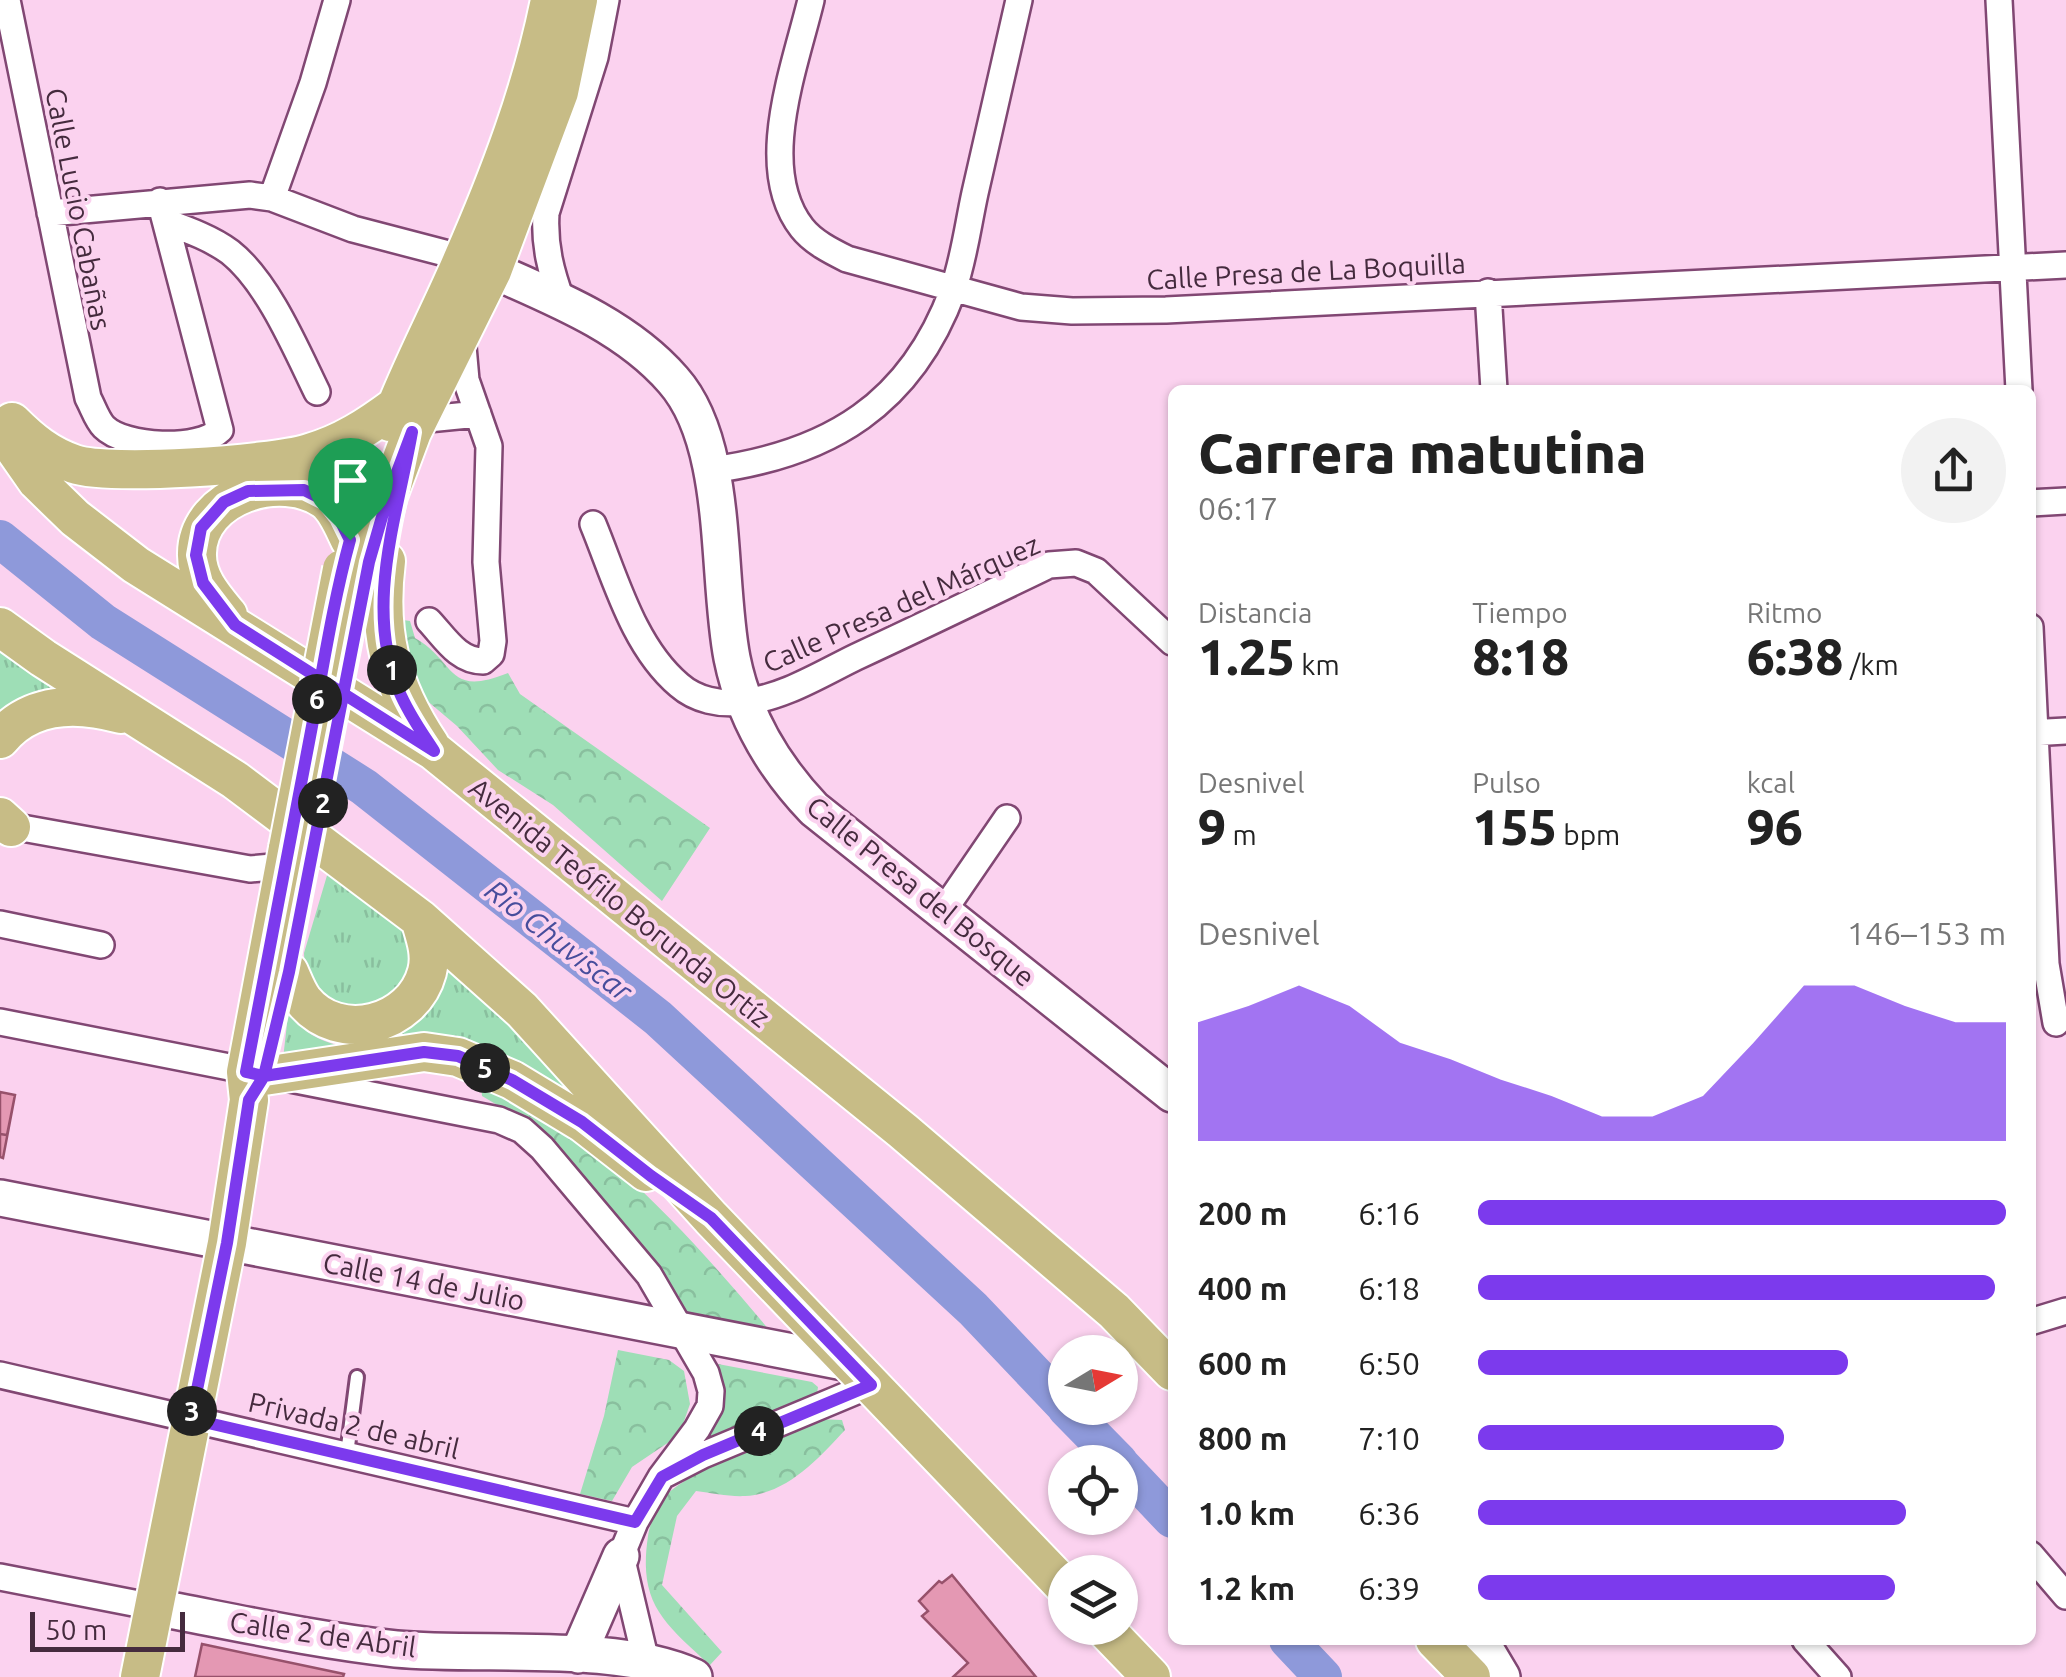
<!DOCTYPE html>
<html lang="es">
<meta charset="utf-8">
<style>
body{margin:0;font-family:Ubuntu,sans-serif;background:#f2f2f2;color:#222;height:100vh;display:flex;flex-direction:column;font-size:38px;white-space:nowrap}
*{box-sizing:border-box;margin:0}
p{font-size:32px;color:#767676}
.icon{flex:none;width:55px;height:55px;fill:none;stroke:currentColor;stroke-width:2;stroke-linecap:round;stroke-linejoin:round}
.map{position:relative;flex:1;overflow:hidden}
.details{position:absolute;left:1168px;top:385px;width:868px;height:1260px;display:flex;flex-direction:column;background:#fff;border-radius:15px;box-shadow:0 2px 8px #0004}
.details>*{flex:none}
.needle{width:65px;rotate:80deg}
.tools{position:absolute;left:1048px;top:1335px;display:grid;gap:20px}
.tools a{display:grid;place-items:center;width:90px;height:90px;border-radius:50%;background:#fff;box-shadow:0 2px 8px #0004;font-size:50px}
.scale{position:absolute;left:30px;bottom:25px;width:155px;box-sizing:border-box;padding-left:10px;border:5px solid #452b3e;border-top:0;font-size:28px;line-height:35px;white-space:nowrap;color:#452b3e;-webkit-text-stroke:8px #fbd2ef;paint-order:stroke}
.pin{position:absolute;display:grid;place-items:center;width:85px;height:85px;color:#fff;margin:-102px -42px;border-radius:50% 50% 50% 0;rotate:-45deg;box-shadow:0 0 10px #0007}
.pin .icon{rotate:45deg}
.km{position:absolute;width:50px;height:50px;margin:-25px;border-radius:50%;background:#222;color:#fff;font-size:28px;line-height:50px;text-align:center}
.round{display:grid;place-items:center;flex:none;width:105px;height:105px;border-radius:52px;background:#f2f2f2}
.overview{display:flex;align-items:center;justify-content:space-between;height:170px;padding:0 30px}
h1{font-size:55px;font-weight:800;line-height:75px}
.stats{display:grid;grid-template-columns:repeat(3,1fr);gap:15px;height:170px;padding:10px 30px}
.stats div{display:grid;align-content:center}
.stats b{font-size:50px;font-weight:800}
.stats small{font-size:28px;font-weight:400}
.stats p{font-size:28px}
.chart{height:280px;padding:20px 30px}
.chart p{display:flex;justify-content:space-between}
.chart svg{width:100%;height:180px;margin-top:10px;fill:#7c3aed;opacity:.7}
ul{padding:0 30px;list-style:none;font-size:32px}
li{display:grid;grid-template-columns:160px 120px 1fr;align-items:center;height:75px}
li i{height:25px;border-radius:12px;background:#7c3aed}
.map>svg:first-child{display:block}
.grass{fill:url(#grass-tufts)}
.park{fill:url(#park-crowns)}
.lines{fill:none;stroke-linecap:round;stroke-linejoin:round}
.river{stroke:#8e99da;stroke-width:38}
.building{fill:#e498b3;stroke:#97516b;stroke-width:2.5}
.lane-casing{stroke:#814773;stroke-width:18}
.street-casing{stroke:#814773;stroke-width:30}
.secondary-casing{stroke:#814773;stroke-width:40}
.primary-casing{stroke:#fff;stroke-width:42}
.lane{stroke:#fff;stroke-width:12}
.street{stroke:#fff;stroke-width:25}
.secondary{stroke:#fff;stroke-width:35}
.primary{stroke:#c7bc86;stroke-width:38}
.primary-bridge-casing{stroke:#fff;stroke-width:42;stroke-linecap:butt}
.primary-bridge{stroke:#c7bc86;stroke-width:38}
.route-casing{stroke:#fff;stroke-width:20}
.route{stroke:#7c3aed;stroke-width:12}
.labels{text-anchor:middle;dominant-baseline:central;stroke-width:8;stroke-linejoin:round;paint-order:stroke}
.street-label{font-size:28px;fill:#452b3e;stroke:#fbd2ef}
.water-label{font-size:30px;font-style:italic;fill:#474d9c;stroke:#fbd2ef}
</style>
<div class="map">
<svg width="2066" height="1677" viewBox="0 0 2066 1677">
<defs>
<pattern id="grass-tufts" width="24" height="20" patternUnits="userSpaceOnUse" patternTransform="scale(2.5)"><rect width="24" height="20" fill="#9edeb6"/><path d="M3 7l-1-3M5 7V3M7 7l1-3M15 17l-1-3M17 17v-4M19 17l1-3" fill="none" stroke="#89bf9e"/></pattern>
<pattern id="park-crowns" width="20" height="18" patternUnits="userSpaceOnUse" patternTransform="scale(2.5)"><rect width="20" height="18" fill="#9edeb6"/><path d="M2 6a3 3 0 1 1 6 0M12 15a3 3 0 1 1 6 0" fill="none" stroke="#89bf9e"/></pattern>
</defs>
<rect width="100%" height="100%" fill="#fbd2ef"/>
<path class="grass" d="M0,644L80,699L0,716Z
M331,862L392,910L416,950L405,989L369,1013L334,1007L305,974L304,953Z
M454,967L600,1118L514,1069L283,1059L288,1015C296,1021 304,1030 312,1035C370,1068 427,1027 446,971Z"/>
<path class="park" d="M396,619L410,621L415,638C457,662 446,698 508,673L520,694L710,828L662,901L553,805L498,770L457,726L425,699Z
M481,1086C528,1109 578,1135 618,1169C677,1221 730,1283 780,1343L690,1324L511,1113L482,1096Z
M618,1350L669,1360L684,1371L690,1404L683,1424L669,1442L632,1467L612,1501L580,1494L604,1416Z
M718,1364L812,1382L818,1387L817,1394L701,1442L719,1420L722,1400L710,1366Z
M817,1419L842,1420L845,1430C819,1458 787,1494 745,1496C730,1497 712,1493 696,1491L677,1516L662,1585L722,1652L710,1665C663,1622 638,1603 648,1536C650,1523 657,1504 666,1495C694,1468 778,1437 817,1419Z"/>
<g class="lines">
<path class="river" d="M0,539L103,622L364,787L658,1018L973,1309L1065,1406
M1066,1408L1119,1462
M1120,1464L1172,1519
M1288,1640L1323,1677"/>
</g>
<path class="building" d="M0,1092L15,1095L3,1158L0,1157Z
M0,1092L15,1095L7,1135L0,1134Z
M952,1575L1036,1677H953L968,1663L922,1616L928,1611L919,1601L939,1581L942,1583Z
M202,1644L344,1674L343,1677H195Z"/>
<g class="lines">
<defs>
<path id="lane" d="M347,1454L357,1377"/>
<path id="street" d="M7,0L88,398C93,407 97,420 104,427C125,448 199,451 220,430L160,201
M811,0C795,67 755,168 802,228C813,242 831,251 847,259L1021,307L1072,311L1166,310L2066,265
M1999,0L2019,390
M272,198L313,83L337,0
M50,213L250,195L272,198L353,229L464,258
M166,222C188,230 211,238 230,252C268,282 296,349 317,392
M1488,292L1494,390
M562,302C551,272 544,246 546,213L595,57L606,0
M418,420L478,414
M712,470C830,454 911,404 953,290C964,259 968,225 975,193C990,129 1004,64 1019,0
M2030,503L2066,501
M593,524C615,577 633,646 679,685C696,700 720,705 743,702C783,698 821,674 856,657C921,627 985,596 1049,565L1076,563L1096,571L1172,642
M429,621C445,638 458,661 483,661L491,654L493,641L486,562L489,446L466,380L462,335
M2030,627L2046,964L2056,1023
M2030,733L2066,731
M0,824L250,869L284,866
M944,910L1007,818
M0,924L101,945
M0,1022L499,1120L522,1130L542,1148L649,1275L706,1373L711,1391L710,1406L697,1429L661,1477L635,1522L621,1556L649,1674
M2030,1322L2066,1311
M0,1375L635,1522
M666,1474L703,1455L871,1385
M2030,1554L2066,1596
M0,1577L154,1607
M1805,1640L1838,1677"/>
<path id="secondary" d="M465,258C536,291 620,319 673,380C730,444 716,576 732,658C744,718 773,766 814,809L1172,1094
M0,1198L849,1363
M154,1607C234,1622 315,1640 396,1649C484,1657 615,1641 694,1677
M1480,1640L1502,1677
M578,1655L621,1556"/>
<path id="primary" d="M12,422C31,441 48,455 74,464C109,476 271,465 309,453C342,444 369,426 396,406
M390,422C411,367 439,315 462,261C499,177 532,90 550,0
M0,428L37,481L75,518L136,565L434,751L903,1131L1114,1311L1172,1371
M386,561C377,632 390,685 430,745
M363,593L388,496L412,432L492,271L559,92L578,0
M228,615C213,597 196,578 197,553C198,495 281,469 325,500C337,509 343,526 350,540
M0,627L43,658L235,780L420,919L522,1010L711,1218L1065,1587
M0,739C30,702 78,702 121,714
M0,817L11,827
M289,972C293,981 297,992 303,1000C339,1045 413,1025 427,972C432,954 425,936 420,919
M264,1076L424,1052L458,1057L512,1080L583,1123L646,1172
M1104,1628L1151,1677
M1435,1640L1471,1677
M140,1677L227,1243L249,1100L246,1072L288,848"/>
</defs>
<use href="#lane" class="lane-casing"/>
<use href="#street" class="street-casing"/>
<use href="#secondary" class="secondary-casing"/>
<use href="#primary" class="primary-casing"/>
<use href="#lane" class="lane"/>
<use href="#street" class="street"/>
<use href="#secondary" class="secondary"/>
<use href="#primary" class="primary"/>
<defs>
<path id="primary-bridge" d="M288,848L342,569"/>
</defs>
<use href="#primary-bridge" class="primary-bridge-casing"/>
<use href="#primary-bridge" class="primary-bridge"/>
</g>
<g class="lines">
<defs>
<path id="route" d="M350,540L339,518L326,501L304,490L248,491L224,502L201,528L196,555L203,583L235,625L434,751C421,731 408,713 399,691C364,607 397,517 412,432L388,496L369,562L289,972L264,1076L249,1100L227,1243L191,1419L635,1522L662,1477L703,1455L871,1385L711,1218L651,1176L582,1122L512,1080L458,1056L424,1052L264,1076L246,1072C266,962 287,852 309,742C322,675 332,606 350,540"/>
</defs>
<use href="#route" class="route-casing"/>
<use href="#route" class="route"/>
</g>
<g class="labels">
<g class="street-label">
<text transform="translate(79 209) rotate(79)">Calle Lucio Cabañas</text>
<text transform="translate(1306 271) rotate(-3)">Calle Presa de La Boquilla</text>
<text transform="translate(901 603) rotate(-24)">Calle Presa del Márquez</text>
<text transform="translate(921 891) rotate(39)">Calle Presa del Bosque</text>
<text transform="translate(620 902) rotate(39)">Avenida Teófilo Borunda Ortíz</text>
<text transform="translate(424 1281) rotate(11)">Calle 14 de Julio</text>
<text transform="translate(354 1425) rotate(13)">Privada 2 de abril</text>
<text transform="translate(323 1634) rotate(8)">Calle 2 de Abril</text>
</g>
<g class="water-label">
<text transform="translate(559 940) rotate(38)">Rio Chuviscar</text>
</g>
</g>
</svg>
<div class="tools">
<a><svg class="needle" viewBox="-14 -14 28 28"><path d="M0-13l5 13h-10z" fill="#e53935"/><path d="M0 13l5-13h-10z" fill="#767676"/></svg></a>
<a><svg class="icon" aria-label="locate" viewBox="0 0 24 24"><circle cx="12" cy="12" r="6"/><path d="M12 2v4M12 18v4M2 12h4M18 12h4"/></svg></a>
<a><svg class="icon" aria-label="layers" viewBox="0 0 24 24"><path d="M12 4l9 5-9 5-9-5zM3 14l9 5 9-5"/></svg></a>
</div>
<div class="scale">50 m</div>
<div class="pin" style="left:350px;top:540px;background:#1e9e55"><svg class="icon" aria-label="arrive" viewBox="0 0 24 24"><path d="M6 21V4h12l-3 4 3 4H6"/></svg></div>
<b class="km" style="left:392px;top:670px">1</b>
<b class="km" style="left:323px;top:803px">2</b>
<b class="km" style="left:192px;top:1411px">3</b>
<b class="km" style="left:759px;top:1431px">4</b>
<b class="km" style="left:485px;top:1068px">5</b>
<b class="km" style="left:317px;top:699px">6</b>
<section class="details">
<div class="overview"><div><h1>Carrera matutina</h1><p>06:17</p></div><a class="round"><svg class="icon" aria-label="share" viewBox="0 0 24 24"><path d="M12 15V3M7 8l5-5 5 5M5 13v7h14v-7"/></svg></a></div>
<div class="stats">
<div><p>Distancia</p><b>1.25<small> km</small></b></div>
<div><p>Tiempo</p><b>8:18</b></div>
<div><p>Ritmo</p><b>6:38<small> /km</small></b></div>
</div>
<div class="stats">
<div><p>Desnivel</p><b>9<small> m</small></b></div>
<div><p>Pulso</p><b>155<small> bpm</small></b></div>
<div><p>kcal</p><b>96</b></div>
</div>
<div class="chart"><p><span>Desnivel</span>146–153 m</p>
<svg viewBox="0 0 160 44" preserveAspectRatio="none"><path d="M0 44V15L10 11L20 6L30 11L40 20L50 24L60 29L70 33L80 38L90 38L100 33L110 20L120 6L130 6L140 11L150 15L160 15V44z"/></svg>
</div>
<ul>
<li><b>200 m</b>6:16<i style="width:100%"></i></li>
<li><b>400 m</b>6:18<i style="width:98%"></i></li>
<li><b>600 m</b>6:50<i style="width:70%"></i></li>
<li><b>800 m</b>7:10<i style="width:58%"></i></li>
<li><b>1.0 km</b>6:36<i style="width:81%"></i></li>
<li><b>1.2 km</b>6:39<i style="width:79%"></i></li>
</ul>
</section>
</div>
